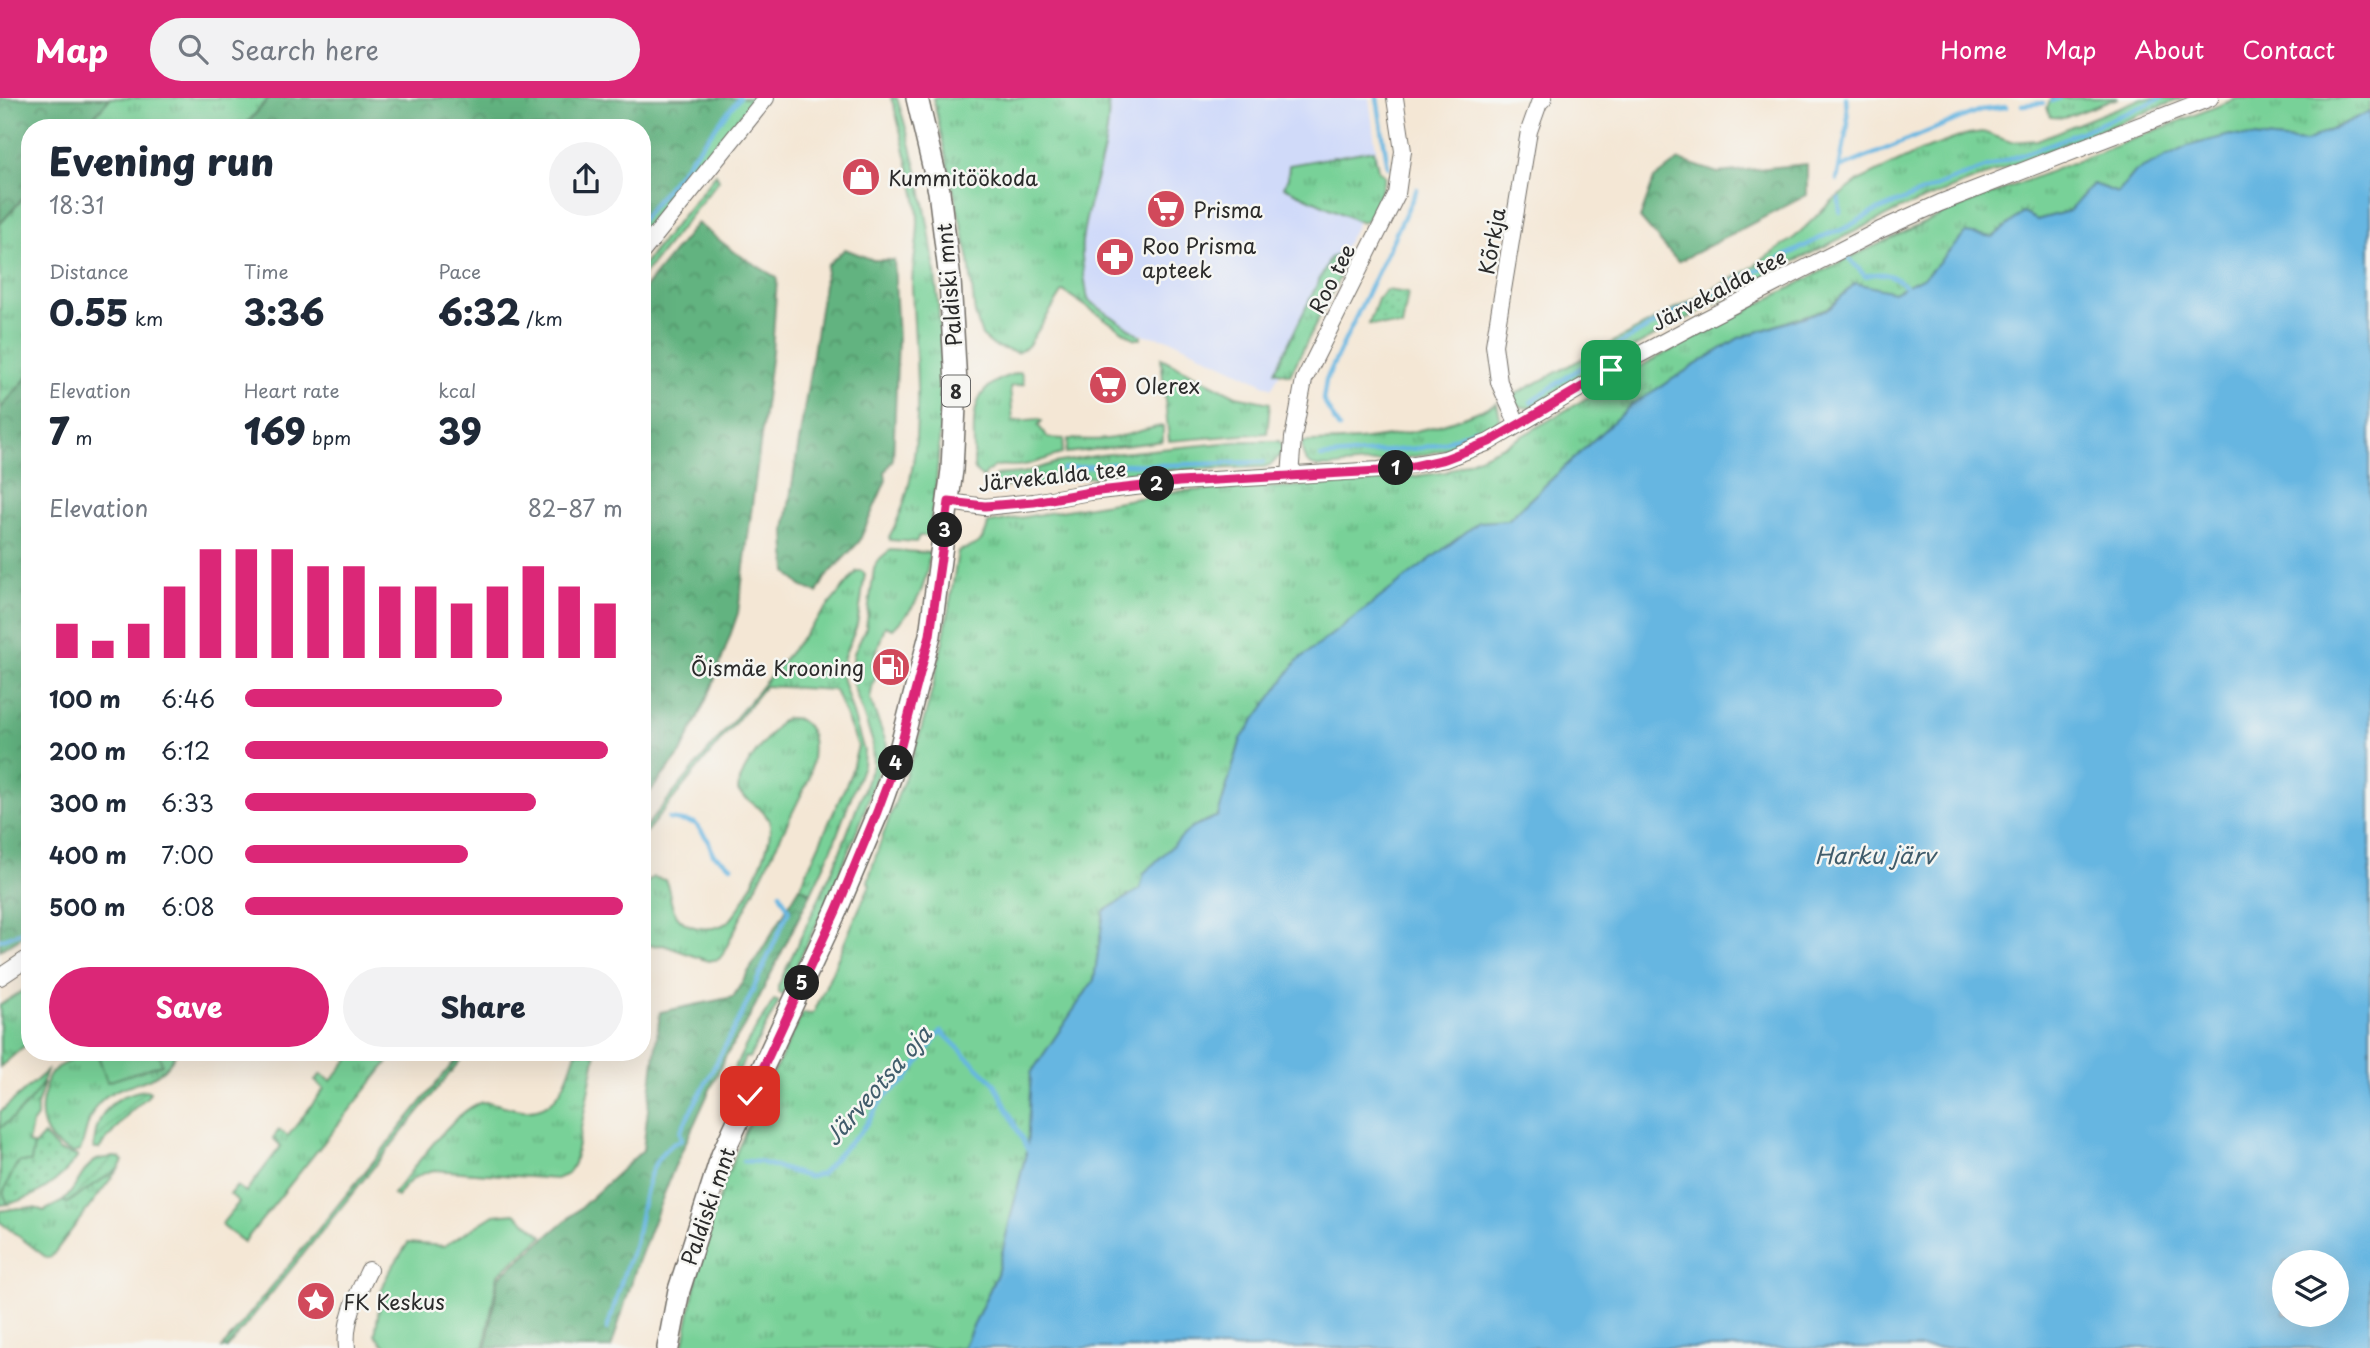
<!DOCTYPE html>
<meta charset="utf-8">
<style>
body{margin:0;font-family:"Playpen Sans",sans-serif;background:#f2f2f3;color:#1f2937;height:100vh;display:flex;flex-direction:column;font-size:26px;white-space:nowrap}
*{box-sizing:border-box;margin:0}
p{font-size:23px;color:#747a83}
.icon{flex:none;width:38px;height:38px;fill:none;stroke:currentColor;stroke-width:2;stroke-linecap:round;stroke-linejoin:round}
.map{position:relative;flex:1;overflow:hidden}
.details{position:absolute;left:21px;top:21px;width:630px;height:942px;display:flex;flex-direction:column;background:#fff;border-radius:28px;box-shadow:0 7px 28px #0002}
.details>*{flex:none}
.controls{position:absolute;left:2272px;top:1152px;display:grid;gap:14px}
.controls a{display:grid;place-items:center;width:77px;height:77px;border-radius:50%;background:#fff;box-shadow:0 7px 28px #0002;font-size:35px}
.pin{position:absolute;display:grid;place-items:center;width:60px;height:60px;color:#fff;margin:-30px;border-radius:14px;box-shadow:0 4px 10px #0006}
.km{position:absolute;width:35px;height:35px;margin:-18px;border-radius:50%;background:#222;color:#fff;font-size:19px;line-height:35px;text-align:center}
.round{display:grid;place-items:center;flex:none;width:74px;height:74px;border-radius:37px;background:#f2f2f3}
.summary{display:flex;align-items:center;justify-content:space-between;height:119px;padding:0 28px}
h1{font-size:38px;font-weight:800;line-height:52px}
.metrics{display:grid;grid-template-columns:repeat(3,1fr);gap:10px;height:119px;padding:7px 28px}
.metrics div{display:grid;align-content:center}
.metrics b{font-size:35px;font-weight:800}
.metrics small{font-size:19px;font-weight:400}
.metrics p{font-size:19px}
.chart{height:196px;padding:14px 28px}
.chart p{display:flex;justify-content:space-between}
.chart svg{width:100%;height:126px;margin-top:7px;stroke:#db2777;stroke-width:6}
.button{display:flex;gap:14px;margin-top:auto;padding:14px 28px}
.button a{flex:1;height:80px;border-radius:42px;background:#db2777;color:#fff;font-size:28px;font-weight:800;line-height:80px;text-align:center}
.button a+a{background:#f2f2f3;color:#1f2937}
ul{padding:0 28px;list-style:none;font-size:23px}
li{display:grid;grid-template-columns:112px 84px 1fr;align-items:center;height:52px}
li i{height:18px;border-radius:9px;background:#db2777}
header{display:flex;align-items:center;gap:42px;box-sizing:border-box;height:98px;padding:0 35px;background:#db2777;color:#fff}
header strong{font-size:33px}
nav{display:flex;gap:38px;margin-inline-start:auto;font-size:24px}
.search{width:490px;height:63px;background:#f2f2f3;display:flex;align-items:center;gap:18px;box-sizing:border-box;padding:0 24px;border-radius:38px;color:#747a83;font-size:26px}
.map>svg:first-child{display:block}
.built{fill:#d0daf9}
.grass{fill:url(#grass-tufts);stroke:#527e62;stroke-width:2}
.forest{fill:url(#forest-crowns);stroke:#466f56;stroke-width:2}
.park{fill:url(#park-dots);stroke:#527e62;stroke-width:2}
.garden{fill:url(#garden-furrows);stroke:#527e62;stroke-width:2}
.pitch{fill:#78d198;stroke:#527e62;stroke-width:2}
.water{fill:#66b6e1;stroke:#487086;stroke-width:2;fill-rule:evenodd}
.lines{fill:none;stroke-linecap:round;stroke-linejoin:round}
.stream{stroke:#66b6e1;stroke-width:4.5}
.minor-casing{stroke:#716d66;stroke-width:18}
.major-casing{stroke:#716d66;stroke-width:24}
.minor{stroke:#fff;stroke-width:16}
.major{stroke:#fff;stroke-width:21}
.route-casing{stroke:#fff;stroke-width:14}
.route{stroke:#db2777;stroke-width:9}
.labels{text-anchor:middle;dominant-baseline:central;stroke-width:5;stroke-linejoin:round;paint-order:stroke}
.shield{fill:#f6f6f2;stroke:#686867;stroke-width:2}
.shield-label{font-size:19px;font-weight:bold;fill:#2b2b2b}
.poi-label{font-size:21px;fill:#2b2b2b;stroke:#f6f6f2;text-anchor:start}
.street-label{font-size:21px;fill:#2b2b2b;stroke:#f6f6f2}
.water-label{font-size:23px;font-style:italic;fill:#405c6b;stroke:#f6f6f2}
</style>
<header>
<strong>Map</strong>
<div class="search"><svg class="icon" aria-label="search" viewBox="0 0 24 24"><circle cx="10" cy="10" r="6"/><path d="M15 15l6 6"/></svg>Search here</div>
<nav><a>Home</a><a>Map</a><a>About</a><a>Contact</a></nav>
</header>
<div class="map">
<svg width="2370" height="1250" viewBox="0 0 2370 1250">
<defs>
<pattern id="grass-tufts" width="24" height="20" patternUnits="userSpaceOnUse" patternTransform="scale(1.75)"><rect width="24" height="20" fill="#78d198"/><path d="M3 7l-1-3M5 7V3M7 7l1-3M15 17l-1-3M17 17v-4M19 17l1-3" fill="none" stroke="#63aa7c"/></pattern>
<pattern id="forest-crowns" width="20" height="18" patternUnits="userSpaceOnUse" patternTransform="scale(1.75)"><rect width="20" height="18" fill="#62b380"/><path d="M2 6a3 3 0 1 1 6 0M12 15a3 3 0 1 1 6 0" fill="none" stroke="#519269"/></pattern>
<pattern id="park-dots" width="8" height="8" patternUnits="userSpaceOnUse" patternTransform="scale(1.75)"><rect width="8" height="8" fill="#78d198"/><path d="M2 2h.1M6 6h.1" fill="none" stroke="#63aa7c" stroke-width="1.8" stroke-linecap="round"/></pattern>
<pattern id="garden-furrows" width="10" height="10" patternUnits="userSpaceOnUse" patternTransform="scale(1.75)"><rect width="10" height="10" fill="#78d198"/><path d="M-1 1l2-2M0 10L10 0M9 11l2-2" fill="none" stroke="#63aa7c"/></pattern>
</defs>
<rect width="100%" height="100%" fill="#f6f6f2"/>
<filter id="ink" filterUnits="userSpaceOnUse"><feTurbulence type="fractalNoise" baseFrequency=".0143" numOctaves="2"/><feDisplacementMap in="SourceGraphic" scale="14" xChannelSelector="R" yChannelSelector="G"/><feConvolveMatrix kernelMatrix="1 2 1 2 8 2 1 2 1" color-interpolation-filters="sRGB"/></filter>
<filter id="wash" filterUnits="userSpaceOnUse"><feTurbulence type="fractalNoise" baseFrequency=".00686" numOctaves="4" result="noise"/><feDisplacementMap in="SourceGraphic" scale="28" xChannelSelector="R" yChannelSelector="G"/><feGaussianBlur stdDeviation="1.57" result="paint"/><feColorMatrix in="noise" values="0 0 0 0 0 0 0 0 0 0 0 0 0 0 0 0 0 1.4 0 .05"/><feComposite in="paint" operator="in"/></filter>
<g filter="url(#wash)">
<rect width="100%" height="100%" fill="#f4e7d5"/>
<path class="built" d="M1102,0H1369L1380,81L1272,290L1172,242L1135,235L1058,182Z"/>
<path class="grass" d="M110,0H269L243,30H84Z
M739,0H754L642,142V121Z
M891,0H897C928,98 944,203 941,305C940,332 939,359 936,385C934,404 929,420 931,438H919L916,444L890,442L889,439C930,368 915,266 912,188C912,167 918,146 918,125C918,101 911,79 906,57C901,38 898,18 891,0Z
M933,0H1108C1112,49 1088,95 1082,143C1080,160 1085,180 1087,197L1089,203L1141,238V241H1135L1063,193L1028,248L1017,255L994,248L982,238L975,216L969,162Z
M2051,0H2118L2064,20L2051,19L2047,10Z
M2142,0H2183L1900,111L1773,174L1621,256L1533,309C1522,311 1516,308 1510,299L1745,174L1795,139L1832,103L1860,82L1920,53L1968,36L1983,34L2011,44L2037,42Z
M2238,0H2370V13L2306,44L2230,37L2135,74L2118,95L2093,86L2069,113L2036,122L2023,115L1993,139L1966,135L1926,178L1894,194L1855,185L1830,209L1739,240L1631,307L1508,422L1479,425L1241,641L1218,718L1192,729L1140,791L1104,813L1094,882L1031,975L1027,1051L997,1176L963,1250H683C691,1202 701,1156 716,1110C737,1042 772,979 803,915L811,916L814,914C834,872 850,829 870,787L868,784C882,731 906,683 921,632C939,573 949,513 958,453C976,448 985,445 988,425L1181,393L1356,386L1446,374L1510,345L1641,268L1830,169L1949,113Z
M1374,52L1378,72L1385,78L1379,99L1367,123L1362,125L1284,89L1288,80L1289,67Z
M716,76L719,82L642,179V168Z
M30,92V276L0,311V126Z
M1337,157L1344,159L1338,171L1340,179L1290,277L1275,273L1330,160Z
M1161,260L1236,298L1270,305L1267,335L1169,343Z
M1021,274L1024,286L1010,289L1013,323L1040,321L1042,323L1038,327L1048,340L1064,341L1062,356C1050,359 1036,365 1024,367C1005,371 996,360 983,380L976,374L974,369C975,320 964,288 1021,274Z
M1497,305L1500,319C1484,354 1380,365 1344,367C1335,368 1321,371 1312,367C1303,363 1302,354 1302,344C1368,345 1437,334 1497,305Z
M1163,328V343L1066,355L1068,341C1083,342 1098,343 1113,340C1130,337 1146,330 1163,328Z
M1244,343H1279L1283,349L1280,357L1272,366L1264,369L1176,372L1091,379L1030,388L1006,389L992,385L996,377L1023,375L1055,365L1100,357Z
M890,452L930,455C925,491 919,506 893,531L885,528L872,567L880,570L873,585L870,601L887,647L861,723L826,807L782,897L778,894V888L836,764L873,667L872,642L852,584V567L854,555L866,530L874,471L877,463Z
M857,473H862L865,476C862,492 861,509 857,526C852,546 840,555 842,579L864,653L863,667L832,750L811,795L800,789L850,678L858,648L835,592L765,588L642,739V733Z
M787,620C821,619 813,660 809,681L723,856L719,861L708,863L663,847L642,848V789L653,779L665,782C672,794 668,810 680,821C692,833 717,834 730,822C744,808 776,743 769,723C764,710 747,703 738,693C738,672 767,641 780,624Z
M30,888V943L0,969V907Z
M774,902L779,903L749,960L745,959L735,981L730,979L747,945Z
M87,954H97L107,983L161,966L158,954H176C158,994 120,978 97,1007C87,1020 86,1038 80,1053L73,1055C45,1046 36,1020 45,993C46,988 47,981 50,977C58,965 76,962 87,954Z
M354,954H396L244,1144L221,1127L239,1104L230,1096L237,1088L246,1094L281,1048L273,1040L279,1032L288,1038L324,991L315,983L321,976L331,983Z
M462,954H467L227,1250H222Z
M576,954H596L574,1066L568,1076L556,1081L434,1072C418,1076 405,1084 397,1099L393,1096C413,1072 449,1019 477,1006C487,1001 498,1007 508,1009C554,1023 565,989 576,954Z
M44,985L37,1007V1019L32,1026L28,1045L34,1048L31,1064H19C11,1075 2,1093 8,1106L0,1107V1030L18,1014Z
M119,1070L51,1159L47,1160L0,1124V1113C14,1111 30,1107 44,1113L63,1103L67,1105Z"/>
<path class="forest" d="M0,0H110L84,30H30V92L0,126Z
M269,0H739L642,121V30H243Z
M1679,62L1718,75L1807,66V97L1678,164L1640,120L1654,81Z
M697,125L736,155L777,180L772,254L738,515L712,589L681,655L642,704V193Z
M845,151L873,162H894L898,242L893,361L885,374L886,382L859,444L825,480L817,495L801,488L787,474L785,432L827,167Z
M30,276V834L0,852V311Z
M800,789L811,795L748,922L724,961L674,1070L637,1167L611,1250H486L499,1179L577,1113L643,1052L660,914L733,899Z"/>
<path class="park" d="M1386,192L1408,195L1402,229L1369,226L1378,201Z
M44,1037L59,1053L77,1058V1060C59,1084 37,1099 8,1106L3,1095L16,1067L19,1064H31L34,1048Z"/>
<path class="garden" d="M47,973C41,995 18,1017 0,1030V1014Z
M146,992L150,994L148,998L129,1015L99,1051H94C95,1016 111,997 146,992Z
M115,1059L120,1060L123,1063L119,1070L67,1105L63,1103C77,1092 81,1070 97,1062C101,1060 109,1060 115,1059Z"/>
<path class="pitch" d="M97,954H158L162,966L107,984Z
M515,1115L543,1138L498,1176L484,1250H387L375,1237L382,1191L388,1176L408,1145L444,1148L494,1117Z"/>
<path class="water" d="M2370,13V1250H963L997,1176L1027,1051L1031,975L1094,882L1104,813L1140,791L1144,775L1192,729L1218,718L1241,641L1297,563L1479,424L1508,422L1631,307L1739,240L1830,210L1855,185L1894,194L1926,178L1966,135L1993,139L2023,115L2037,122L2069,113L2093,86L2118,95L2135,74L2188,48L2230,37L2306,44ZM2284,1164H2336V1216H2284Z"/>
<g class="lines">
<path class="stream" d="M1377,0L1388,69
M2052,3L2060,0
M2022,7L2043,5
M1840,70L1980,12L2006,9
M1837,82L1848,26L1846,0
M1839,101L1840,114
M642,121L739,0
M1849,160L1865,178C1883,173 1892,176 1906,188
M1531,304C1623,236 1729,188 1830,135L1842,132L1872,115L1947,84L2061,42L2162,0
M1339,330L1323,302L1326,282L1417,91
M1321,359L1421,350L1443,345L1475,331
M1063,371L1114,366L1167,367L1263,364
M669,721L695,725L708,742L713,756L731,768
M0,842L30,831
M743,1063L760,1064L809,1079L821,1076L845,1049L861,1034L884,999L906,982L941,933L995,986L1027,1051L1030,1054
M607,1231C614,1211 619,1190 626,1169C628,1163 632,1156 634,1149C643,1117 643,1053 682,1042L680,1034L743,914L789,812L780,795"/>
</g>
</g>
<g filter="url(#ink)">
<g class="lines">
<defs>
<path id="minor" d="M642,154L766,0
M1518,327L1499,284L1494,247L1529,33L1539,5L1544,0
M1290,378L1293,340L1304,282L1397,96L1403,53L1395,0
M949,404L985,409L1034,404L1090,394L1179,384L1379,372L1445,361L1489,344L1611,272L1704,222L1880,132L1940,105L2210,0
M0,879L30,859
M347,1250C344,1222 357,1197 369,1172"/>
<path id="major" d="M668,1250L679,1192L722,1057L836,813L878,714L899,655L930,537L952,372L956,286L950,182L939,93L917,0"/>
</defs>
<use href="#minor" class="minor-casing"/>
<use href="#major" class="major-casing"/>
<use href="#minor" class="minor"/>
<use href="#major" class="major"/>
</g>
</g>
<g class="lines" filter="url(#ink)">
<defs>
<path id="route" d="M750,998L836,813L877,714L899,655L930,537L949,404L985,408L1034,404L1090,394L1179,384L1379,373L1414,368L1445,361L1489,344L1611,272"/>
</defs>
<use href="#route" class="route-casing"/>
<use href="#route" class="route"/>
</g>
<defs>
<symbol id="shop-disc" viewBox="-11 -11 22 22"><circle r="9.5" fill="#d1495b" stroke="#f6f6f2"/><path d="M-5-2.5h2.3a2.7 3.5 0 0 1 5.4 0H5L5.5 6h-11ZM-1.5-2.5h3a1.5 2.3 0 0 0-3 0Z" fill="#fff"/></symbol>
<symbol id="supermarket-disc" viewBox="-11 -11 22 22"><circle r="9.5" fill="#d1495b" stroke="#f6f6f2"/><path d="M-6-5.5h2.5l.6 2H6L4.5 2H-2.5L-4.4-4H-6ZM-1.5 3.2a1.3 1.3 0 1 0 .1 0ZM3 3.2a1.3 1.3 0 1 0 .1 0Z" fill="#fff"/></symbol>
<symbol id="pharmacy-disc" viewBox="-11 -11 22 22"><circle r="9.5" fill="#d1495b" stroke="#f6f6f2"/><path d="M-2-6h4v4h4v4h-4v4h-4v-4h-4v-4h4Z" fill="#fff"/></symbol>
<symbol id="fuel-disc" viewBox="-11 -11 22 22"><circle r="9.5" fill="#d1495b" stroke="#f6f6f2"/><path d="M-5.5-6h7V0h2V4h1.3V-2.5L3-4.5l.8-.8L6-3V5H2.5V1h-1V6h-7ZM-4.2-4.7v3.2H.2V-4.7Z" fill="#fff"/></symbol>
<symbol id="sight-disc" viewBox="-11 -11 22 22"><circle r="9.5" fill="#d1495b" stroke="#f6f6f2"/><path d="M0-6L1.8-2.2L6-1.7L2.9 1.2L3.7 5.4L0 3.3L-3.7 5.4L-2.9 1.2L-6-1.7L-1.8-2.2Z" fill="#fff"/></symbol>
</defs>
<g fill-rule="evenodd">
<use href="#shop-disc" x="839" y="57" width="44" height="44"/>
<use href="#supermarket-disc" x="1144" y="89" width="44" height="44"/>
<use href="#pharmacy-disc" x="1093" y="137" width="44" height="44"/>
<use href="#supermarket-disc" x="1086" y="265" width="44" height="44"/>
<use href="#fuel-disc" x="869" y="547" width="44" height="44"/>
<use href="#sight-disc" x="294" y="1181" width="44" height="44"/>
</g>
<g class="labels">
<rect class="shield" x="942" y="277.5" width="28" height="31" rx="5"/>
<g class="shield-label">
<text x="956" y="293">8</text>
</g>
<g class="poi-label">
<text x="888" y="79">Kummitöökoda</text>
<text x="1193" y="111">Prisma</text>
<text x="1142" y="147">Roo Prisma<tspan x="1142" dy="24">apteek</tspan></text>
<text x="1135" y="287">Olerex</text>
<text x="864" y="569" text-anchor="end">Õismäe Krooning</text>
<text x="343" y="1203">FK Keskus</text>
</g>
<g class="street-label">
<text transform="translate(1491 143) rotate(-80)">Kõrkja</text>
<text transform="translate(1331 180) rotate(-63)">Roo tee</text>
<text transform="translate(948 187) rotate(-95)">Paldiski mnt</text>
<text transform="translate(1718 191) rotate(-28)">Järvekalda tee</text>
<text transform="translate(1052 377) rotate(-6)">Järvekalda tee</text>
<text transform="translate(707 1108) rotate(-71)">Paldiski mnt</text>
</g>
<g class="water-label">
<text x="1875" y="756">Harku järv</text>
<text transform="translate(877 987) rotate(-49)">Järveotsa oja</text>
</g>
</g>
</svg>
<div class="controls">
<a><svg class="icon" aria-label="layers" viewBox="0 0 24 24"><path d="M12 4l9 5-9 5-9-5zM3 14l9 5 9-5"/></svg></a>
</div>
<div class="pin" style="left:1611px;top:272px;background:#1e9e55"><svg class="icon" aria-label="arrive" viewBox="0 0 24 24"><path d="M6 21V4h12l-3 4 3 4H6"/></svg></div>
<div class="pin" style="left:750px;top:998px;background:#d93025"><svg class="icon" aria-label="check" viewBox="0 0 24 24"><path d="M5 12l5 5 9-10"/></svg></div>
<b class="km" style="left:1396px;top:370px">1</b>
<b class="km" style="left:1157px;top:386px">2</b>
<b class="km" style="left:945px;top:432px">3</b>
<b class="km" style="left:896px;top:665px">4</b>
<b class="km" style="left:802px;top:885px">5</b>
<section class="details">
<div class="summary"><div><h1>Evening run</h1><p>18:31</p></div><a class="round"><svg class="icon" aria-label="share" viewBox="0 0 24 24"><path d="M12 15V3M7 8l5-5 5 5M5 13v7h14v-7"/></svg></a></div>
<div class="metrics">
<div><p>Distance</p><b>0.55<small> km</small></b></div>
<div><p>Time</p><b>3:36</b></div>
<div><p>Pace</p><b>6:32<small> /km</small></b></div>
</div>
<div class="metrics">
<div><p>Elevation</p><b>7<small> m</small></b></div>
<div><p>Heart rate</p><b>169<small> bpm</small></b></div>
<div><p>kcal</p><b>39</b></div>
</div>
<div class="chart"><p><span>Elevation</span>82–87 m</p>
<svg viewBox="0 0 160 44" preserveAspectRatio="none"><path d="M5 44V32M15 44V38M25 44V32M35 44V19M45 44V6M55 44V6M65 44V6M75 44V12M85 44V12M95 44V19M105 44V19M115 44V25M125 44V19M135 44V12M145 44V19M155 44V25"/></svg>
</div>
<ul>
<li><b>100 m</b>6:46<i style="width:68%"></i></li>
<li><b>200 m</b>6:12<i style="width:96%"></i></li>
<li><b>300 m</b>6:33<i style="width:77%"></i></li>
<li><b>400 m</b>7:00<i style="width:59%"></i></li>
<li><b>500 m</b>6:08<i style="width:100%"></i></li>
</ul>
<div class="button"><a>Save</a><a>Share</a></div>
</section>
</div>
